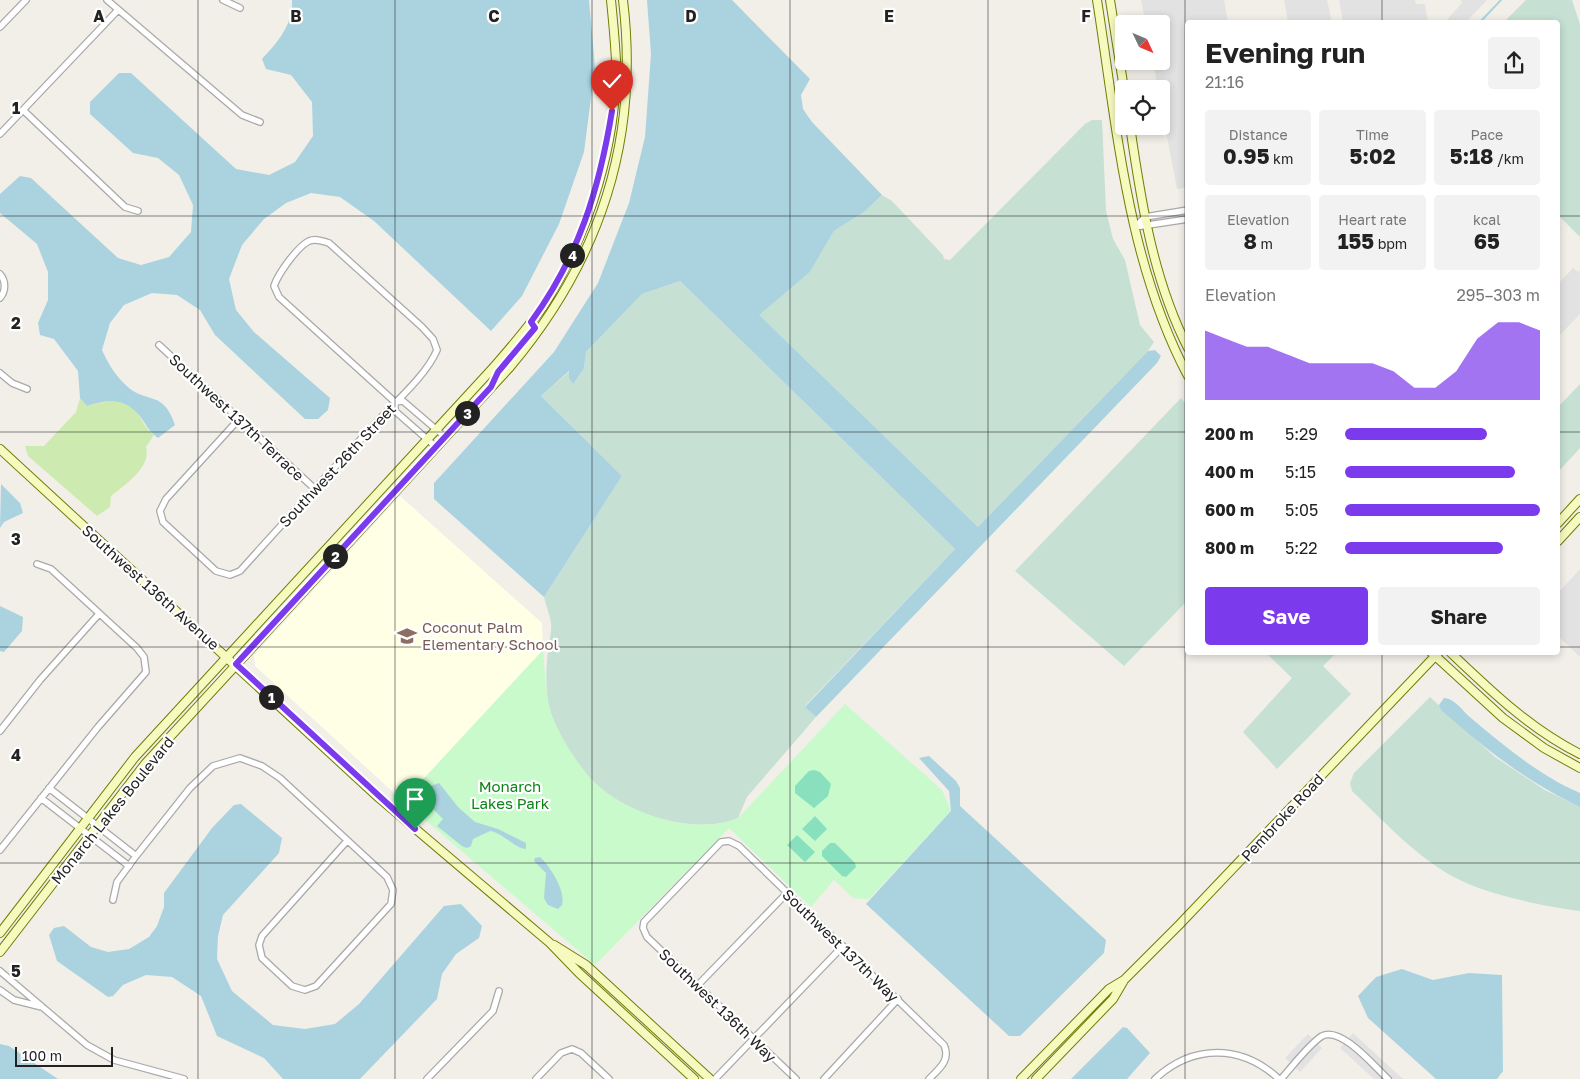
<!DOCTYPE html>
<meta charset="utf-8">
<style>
body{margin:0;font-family:"Golos Text",sans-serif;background:#f2f2f2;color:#222;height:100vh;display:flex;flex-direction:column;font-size:19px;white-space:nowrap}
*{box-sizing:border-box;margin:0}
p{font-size:16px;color:#767676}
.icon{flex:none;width:28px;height:28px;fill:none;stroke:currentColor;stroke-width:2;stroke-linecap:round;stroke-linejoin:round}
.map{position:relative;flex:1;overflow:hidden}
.drawer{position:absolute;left:1185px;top:20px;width:375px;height:635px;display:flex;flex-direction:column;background:#fff;border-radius:5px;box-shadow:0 2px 8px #0003}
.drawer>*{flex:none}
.needle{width:32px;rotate:134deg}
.buttons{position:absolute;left:1115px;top:15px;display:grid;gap:10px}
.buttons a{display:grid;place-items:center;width:55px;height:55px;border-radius:5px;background:#fff;box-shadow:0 2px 8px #0003;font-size:25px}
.scale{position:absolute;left:15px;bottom:12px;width:98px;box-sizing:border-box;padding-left:5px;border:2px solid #222;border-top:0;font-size:14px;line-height:18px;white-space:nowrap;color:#222;-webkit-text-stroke:4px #fff;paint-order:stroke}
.pin{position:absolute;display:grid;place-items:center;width:42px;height:42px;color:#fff;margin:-51px -21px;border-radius:50% 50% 50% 0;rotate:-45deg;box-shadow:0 0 5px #0007}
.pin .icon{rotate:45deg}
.km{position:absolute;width:25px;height:25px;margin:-12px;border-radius:50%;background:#222;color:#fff;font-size:14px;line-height:25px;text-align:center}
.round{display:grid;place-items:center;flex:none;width:52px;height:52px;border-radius:5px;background:#f2f2f2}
.overview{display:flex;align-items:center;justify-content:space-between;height:85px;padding:0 20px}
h1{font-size:28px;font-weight:700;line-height:38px}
.metrics{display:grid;grid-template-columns:repeat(3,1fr);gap:8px;height:85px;padding:5px 20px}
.metrics div{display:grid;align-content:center;border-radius:5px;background:#f2f2f2;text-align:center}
.metrics b{font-size:21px;font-weight:700}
.metrics small{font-size:14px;font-weight:400}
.metrics p{font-size:14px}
.chart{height:140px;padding:10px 20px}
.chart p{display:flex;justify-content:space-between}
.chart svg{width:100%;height:90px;margin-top:5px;fill:#7c3aed;opacity:.7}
.button{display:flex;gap:10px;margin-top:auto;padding:10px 20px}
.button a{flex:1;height:58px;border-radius:5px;background:#7c3aed;color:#fff;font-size:20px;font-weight:700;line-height:58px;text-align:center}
.button a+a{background:#f2f2f2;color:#222}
ul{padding:0 20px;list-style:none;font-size:16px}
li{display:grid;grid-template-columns:80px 60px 1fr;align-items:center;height:38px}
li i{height:12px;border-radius:6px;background:#7c3aed}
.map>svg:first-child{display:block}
.education{fill:#ffffe5}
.grass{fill:#cdebb0}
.wetland{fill:#c6e0d4}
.park{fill:#c8facc}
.pitch{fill:#88e0be}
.parking{fill:#e2e2e2}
.water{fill:#aad3df}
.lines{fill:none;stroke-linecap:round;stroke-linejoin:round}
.stream{stroke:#aad3df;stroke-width:2}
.street-casing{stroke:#a9a9a9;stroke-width:8}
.secondary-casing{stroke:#707d05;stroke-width:10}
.street{stroke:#fff;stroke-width:5.5}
.secondary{stroke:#f7fabf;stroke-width:8}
.route-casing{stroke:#fff;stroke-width:10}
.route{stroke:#7c3aed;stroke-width:6}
.grid{fill:none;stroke:#222;stroke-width:1;stroke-opacity:0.55}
.labels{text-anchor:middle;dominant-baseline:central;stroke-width:4.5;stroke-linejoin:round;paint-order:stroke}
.street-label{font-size:15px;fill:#222;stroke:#fff}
.education-label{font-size:15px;fill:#785e54;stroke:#fff;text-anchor:start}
.park-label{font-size:15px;fill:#0c8416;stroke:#fff}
.grid-label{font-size:16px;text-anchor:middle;font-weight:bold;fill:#222;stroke:#fff;stroke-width:4.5;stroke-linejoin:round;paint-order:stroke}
</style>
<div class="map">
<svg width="1580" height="1079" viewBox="0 0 1580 1079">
<rect width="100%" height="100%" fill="#f2efe9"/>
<path class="education" d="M400,496L542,623L543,650L403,801L255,666L254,655Z"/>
<path class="grass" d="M80,398L87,406C107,400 127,396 140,417C144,424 147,430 154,435L146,447C152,467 125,485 111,496L110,507L97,516L28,456L25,446H44L76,412Z"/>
<path class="wetland" d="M1526,0H1572L1580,24V237L1558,215V22H1504Z
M1092,120H1102L1106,211L1113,239L1125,260L1140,325L1154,342L1148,351L978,527L758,315L810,272L834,231L864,212L882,195L892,201L943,255L944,259L950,260L1085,124Z
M680,281L955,549L805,706L816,717L747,797L738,818C695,837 622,813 591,779C576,763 556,732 550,710C545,691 546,669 548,650C549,641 552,631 551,623C550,615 546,606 544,597L622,476L541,396L570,371L584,368L586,352L642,294Z
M1580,384V448L1558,472V407Z
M1181,398L1188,407L1187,601L1124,666L1015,571Z
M1266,653H1336L1323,666L1351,694L1277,769L1243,732L1292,678Z
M1430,697L1495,757L1545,790L1580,807V911C1544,906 1486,895 1454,877C1415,856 1384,821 1352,791L1350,783L1354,773Z"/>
<path class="park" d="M543,650C545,669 545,691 550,710C557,732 576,762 591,779C622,813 695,837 738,818L845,704L942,790L951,811L869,899L853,898L834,880L811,907L729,828L595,965L403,801Z"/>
<path class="pitch" d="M814,770L820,772L831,784L828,796L814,808L795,793V786L809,771Z
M815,816L827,829L815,841L802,829Z
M797,835L815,852L805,862L787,845Z
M830,843H835L855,863L856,867L846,877L842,876L822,856V851Z"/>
<path class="parking" d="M1141,0H1224L1228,22H1188L1187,187L1177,189L1161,105V89H1158L1153,61H1161V24H1146Z
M1284,0H1327L1332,22H1288Z
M1339,0H1415L1416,4H1425L1428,22H1343Z
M1461,0H1487L1466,22H1445L1462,3Z
M1573,268L1578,272L1580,270V314L1558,337V284Z
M1580,569V657L1558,636V593Z
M1353,1033L1403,1079H1374L1340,1048Z
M1308,1034L1322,1048L1300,1072L1285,1058Z"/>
<path class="water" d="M292,0H589L595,67L584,152L559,224L522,296L491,331L374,221L340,197L311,193L286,203L264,219L242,245L229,279L236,310L254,332L330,398L328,410L318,419H305L215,335L200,310L177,295L152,293L124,305L110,323L102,350C109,365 116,377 129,388C149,404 163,390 175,425L158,438C146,429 147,424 138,414C123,397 107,400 87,406L80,398L78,371L54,339L40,335L38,323L48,300V272L37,244L0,213V194L20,176L31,178L118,258L141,265L169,257L191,232L193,205L179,175L158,158L133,153L90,114V102L119,73H131L236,169L269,175L295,162L313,136L312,102L291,75L266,69L262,59C278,42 293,25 292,0Z
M647,0H732L810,79L801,95L803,109L812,122L882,195L864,212L834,231L810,272L759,315L978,527L1148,351L1155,350L1161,356L1157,363L816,717L805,707L955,549L680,281L642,294L586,352L584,368L573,384L569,378V371L541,396L622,476L544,597L434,499V483L554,352L598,283L629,203L645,137L651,54Z
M1,484L20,503L23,513L4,522L0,528Z
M0,606L23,617L22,631L4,652L0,651Z
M1444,698C1456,699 1462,711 1471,718C1504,746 1540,776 1580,793V807C1524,780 1487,750 1441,710L1439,705Z
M929,756L956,781L960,788V806L1106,940L1104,953L1020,1036H1009L866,904L951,811L949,791L919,758Z
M439,783L458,807L475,822L498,829L526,843V849C513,848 504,833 490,831L473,839L471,846L467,848L462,846L437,826L443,819C434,810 420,799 428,787Z
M241,804L282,838L279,853L223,915L218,936L217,959L232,991L273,1025L305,1029L335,1024L359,1004L444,906L461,904L482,926L479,938L456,954L442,974L437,999L360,1079H283L264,1058L217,1036L201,996L172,977L146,975L123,985L113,996L108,997L57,961L49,935L54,928L64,926L91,947L108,952L129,949L149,937L157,926L164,907V893L212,828L234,805Z
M540,857C550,866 566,891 562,905L558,909L548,905L544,898L546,873L534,861L535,858Z
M1402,969L1433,980L1469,973L1502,975L1503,1071L1497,1079H1436L1368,1018L1358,996L1376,977Z
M1123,1027L1127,1028L1150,1053L1127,1079H1071Z
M0,1044L9,1046L58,1079H0Z"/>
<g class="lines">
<path class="stream" d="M1480,22L1501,0"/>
<defs>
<path id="street" d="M107,0L242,115L260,122
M223,0L240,8
M0,27L26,0
M23,110L125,207L138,211
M0,134L118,10
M1135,227L1145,217L1188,210
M1135,227L1188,219
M0,274C6,281 6,291 0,298
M159,345L315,489
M0,373L12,383L27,389
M395,402V411L436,447
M239,419L166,499L160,511L163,522L216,571L230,575L240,571C284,522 329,473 374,425C394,403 426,376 437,350L433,339L422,327L329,243C322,241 316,238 309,241C297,247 278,274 274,286L279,297L395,402L403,401L445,437
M0,731L40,680L99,614
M49,788L136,856
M41,798L129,866
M0,850L98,727L146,672L144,657L137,648L51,569L37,564
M113,900L117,882L136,856L190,788L213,766L240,758L262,766L280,778L387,877L393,890L391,904L316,986L305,990L292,986L262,958L259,945L262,936L346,842
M0,971L87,1045L114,1060L184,1079
M698,985L787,893
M0,990L14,1000L42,1007
M427,1079L493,1011L499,991
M536,1079L561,1053L572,1049L581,1053L609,1079
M715,1079L843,946
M796,1079L647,937L643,928L644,922L721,842L729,841L739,846L944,1045C951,1060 939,1069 929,1079
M824,1079L898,999
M1155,1079C1193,1044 1241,1044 1279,1079
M1281,1079C1292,1067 1309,1044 1322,1036C1341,1026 1374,1066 1388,1079"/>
<path id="secondary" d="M1097,0C1117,127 1127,261 1188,376
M1110,0L1124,89
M1130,126C1141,201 1153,280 1188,348
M499,371L516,352
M0,449L379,798L550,943L579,973L694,1079
M1558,523L1580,499
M1558,541L1580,517
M1431,652L1503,718L1544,748L1580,768
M1450,652C1491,691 1530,729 1580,754
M0,933L135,757L492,369C511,347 531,325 547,300C590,230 617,144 616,61C615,41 613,20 611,0
M554,945L586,965L710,1079
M0,952L145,764L510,367C600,260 640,140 623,0
M1021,1079L1109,989L1124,980L1179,925L1439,652
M1036,1079L1113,999L1123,982"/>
</defs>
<use href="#street" class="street-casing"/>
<use href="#secondary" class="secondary-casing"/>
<use href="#street" class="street"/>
<use href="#secondary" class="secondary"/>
</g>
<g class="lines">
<defs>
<path id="route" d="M415,829L236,664L491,387L498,372L535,328L531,322C579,256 599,190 612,111"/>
</defs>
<use href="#route" class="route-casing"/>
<use href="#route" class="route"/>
</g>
<path class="grid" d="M198,0V1079M395,0V1079M592,0V1079M790,0V1079M988,0V1079M1185,0V1079M1382,0V22M0,216H1188M1558,216H1580M0,432H1188M1558,432H1580M0,647H1188M1558,647H1580M1382,652V1079M0,863H1580"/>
<defs>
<symbol id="school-bare" viewBox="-9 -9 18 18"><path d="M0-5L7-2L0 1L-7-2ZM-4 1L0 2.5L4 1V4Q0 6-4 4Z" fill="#8d6e63" stroke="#fff" stroke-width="2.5" paint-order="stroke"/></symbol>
</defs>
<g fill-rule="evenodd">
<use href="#school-bare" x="393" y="622" width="28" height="28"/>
</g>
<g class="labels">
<g class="street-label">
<text transform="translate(237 417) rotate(43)">Southwest 137th Terrace</text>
<text transform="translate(337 465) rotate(-47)">Southwest 26th Street</text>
<text transform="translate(151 587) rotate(42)">Southwest 136th Avenue</text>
<text transform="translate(112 810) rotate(-51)">Monarch Lakes Boulevard</text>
<text transform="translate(1282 817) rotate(-47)">Pembroke Road</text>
<text transform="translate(841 945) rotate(44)">Southwest 137th Way</text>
<text transform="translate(718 1005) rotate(44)">Southwest 136th Way</text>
</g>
<g class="education-label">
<text x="422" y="627">Coconut Palm<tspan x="422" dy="17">Elementary School</tspan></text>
</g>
<g class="park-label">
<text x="510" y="786">Monarch<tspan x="510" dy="17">Lakes Park</tspan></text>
</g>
</g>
<g class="grid-label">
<text x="99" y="22">A</text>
<text x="296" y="22">B</text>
<text x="494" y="22">C</text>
<text x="691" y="22">D</text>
<text x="889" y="22">E</text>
<text x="1086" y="22">F</text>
<text x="16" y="114">1</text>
<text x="16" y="329">2</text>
<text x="16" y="545">3</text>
<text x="16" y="761">4</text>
<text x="16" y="977">5</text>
</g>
</svg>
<div class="buttons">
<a><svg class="needle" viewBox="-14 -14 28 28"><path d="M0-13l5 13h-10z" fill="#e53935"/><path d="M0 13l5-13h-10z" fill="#767676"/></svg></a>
<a><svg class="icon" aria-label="locate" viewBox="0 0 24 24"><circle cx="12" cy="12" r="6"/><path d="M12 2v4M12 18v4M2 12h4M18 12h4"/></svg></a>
</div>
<div class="scale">100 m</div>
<div class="pin" style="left:415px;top:829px;background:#1e9e55"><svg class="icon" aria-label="arrive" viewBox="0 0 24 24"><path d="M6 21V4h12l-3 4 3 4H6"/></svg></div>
<div class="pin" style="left:612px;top:111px;background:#d93025"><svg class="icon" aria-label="check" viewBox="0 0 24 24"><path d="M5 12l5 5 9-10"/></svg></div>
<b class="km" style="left:271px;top:697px">1</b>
<b class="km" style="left:335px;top:556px">2</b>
<b class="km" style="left:467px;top:413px">3</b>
<b class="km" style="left:572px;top:255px">4</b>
<section class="drawer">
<div class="overview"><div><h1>Evening run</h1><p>21:16</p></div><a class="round"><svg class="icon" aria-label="share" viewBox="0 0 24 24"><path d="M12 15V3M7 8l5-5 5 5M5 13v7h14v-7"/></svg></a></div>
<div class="metrics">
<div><p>Distance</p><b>0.95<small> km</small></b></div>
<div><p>Time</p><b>5:02</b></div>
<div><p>Pace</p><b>5:18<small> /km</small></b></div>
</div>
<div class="metrics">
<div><p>Elevation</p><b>8<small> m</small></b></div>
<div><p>Heart rate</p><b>155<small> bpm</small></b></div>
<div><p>kcal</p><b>65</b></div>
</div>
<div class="chart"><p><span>Elevation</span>295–303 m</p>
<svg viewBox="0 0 160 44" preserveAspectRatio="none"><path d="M0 44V10L10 14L20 18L30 18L40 22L50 26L60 26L70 26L80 26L90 30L100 38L110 38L120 30L130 14L140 6L150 6L160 10V44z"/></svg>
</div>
<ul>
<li><b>200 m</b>5:29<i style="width:73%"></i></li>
<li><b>400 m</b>5:15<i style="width:87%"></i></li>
<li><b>600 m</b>5:05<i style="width:100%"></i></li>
<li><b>800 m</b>5:22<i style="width:81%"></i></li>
</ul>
<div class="button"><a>Save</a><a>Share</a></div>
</section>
</div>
